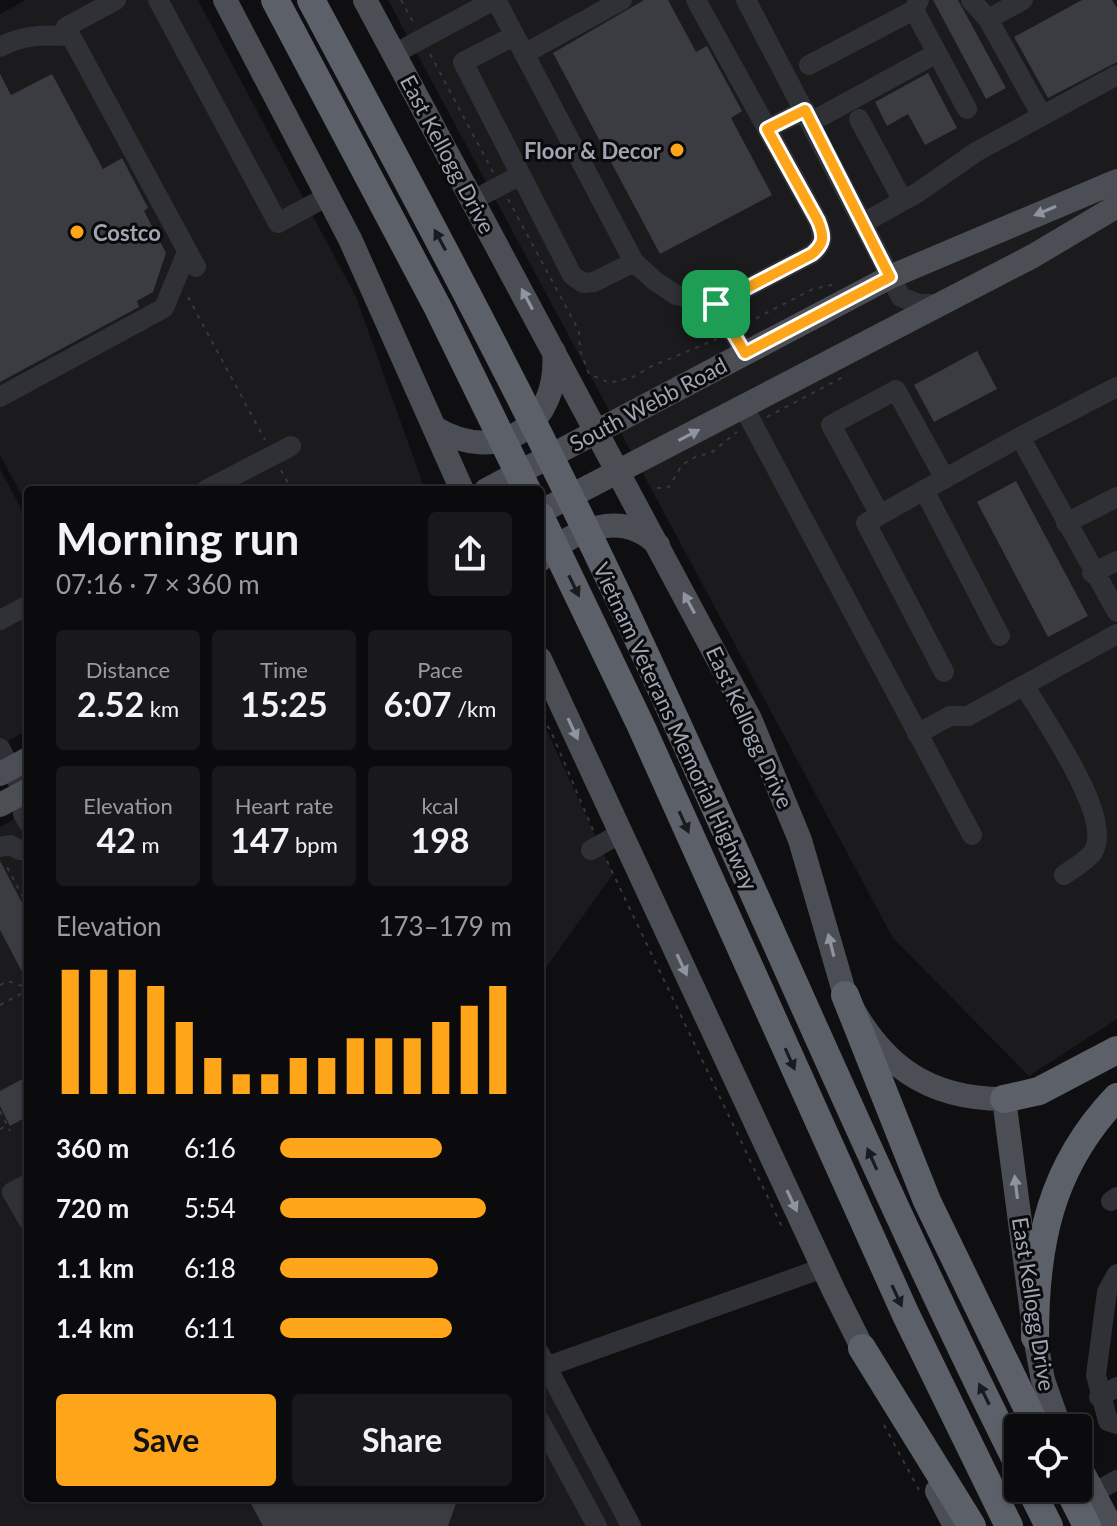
<!DOCTYPE html>
<meta charset="utf-8">
<style>
body{margin:0;font-family:Lato,sans-serif;background:#19191b;color:#f1f3f6;height:100vh;display:flex;flex-direction:column;font-size:30px;white-space:nowrap}
*{box-sizing:border-box;margin:0}
p{font-size:26px;color:#9a9b9d}
.icon{flex:none;width:44px;height:44px;fill:none;stroke:currentColor;stroke-width:2;stroke-linecap:round;stroke-linejoin:round}
.map{position:relative;flex:1;overflow:hidden}
.sheet{position:absolute;left:24px;top:486px;width:520px;height:1016px;display:flex;flex-direction:column;background:#0b0b0d;border-radius:8px;box-shadow:0 2px 6px #0004,0 0 0 2px #2b2b2e}
.sheet>*{flex:none}
.controls{position:absolute;left:1004px;top:1414px;display:grid;gap:16px}
.controls a{display:grid;place-items:center;width:88px;height:88px;border-radius:8px;background:#0b0b0d;box-shadow:0 2px 6px #0004,0 0 0 2px #2b2b2e;font-size:40px}
.pin{position:absolute;display:grid;place-items:center;width:68px;height:68px;color:#fff;margin:-34px;border-radius:16px;box-shadow:0 4px 12px #0006}
.round{display:grid;place-items:center;flex:none;width:84px;height:84px;border-radius:8px;background:#19191b}
.overview{display:flex;align-items:center;justify-content:space-between;height:136px;padding:0 32px}
h1{font-size:44px;font-weight:700;line-height:60px}
.metrics{display:grid;grid-template-columns:repeat(3,1fr);gap:12px;height:136px;padding:8px 32px}
.metrics div{display:grid;align-content:center;border-radius:8px;background:#19191b;text-align:center}
.metrics b{font-size:34px;font-weight:700}
.metrics small{font-size:22px;font-weight:400}
.metrics p{font-size:22px}
.chart{height:224px;padding:16px 32px}
.chart p{display:flex;justify-content:space-between}
.chart svg{width:100%;height:144px;margin-top:8px;stroke:#ffa519;stroke-width:6}
.action{display:flex;gap:16px;margin-top:auto;padding:16px 32px}
.action a{flex:1;height:92px;border-radius:8px;background:#ffa519;color:#111;font-size:32px;font-weight:700;line-height:92px;text-align:center}
.action a+a{background:#19191b;color:#f1f3f6}
ul{padding:0 32px;list-style:none;font-size:26px}
li{display:grid;grid-template-columns:128px 96px 1fr;align-items:center;height:60px}
li i{height:20px;border-radius:10px;background:#ffa519}
.map>svg:first-child{display:block}
.built{fill:#1b1b1e}
.building{fill:#3b3c41}
.lines{fill:none;stroke-linecap:round;stroke-linejoin:round}
.path{stroke:#36383d;stroke-width:2;stroke-dasharray:4 6;stroke-linecap:butt}
.minor{stroke:#303136;stroke-width:20}
.major{stroke:#4c4e55;stroke-width:24}
.highway{stroke:#5c6068;stroke-width:28}
.oneway{fill:#8e94a0}
.oneway2{fill:#1a1b1e}
.route-casing{stroke:#fff;stroke-width:16}
.route{stroke:#ffa519;stroke-width:10}
.poi-dot{fill:#ffa519;stroke:#0a0a0c;stroke-width:3}
.labels{text-anchor:middle;dominant-baseline:central;stroke-width:6;stroke-linejoin:round;paint-order:stroke}
.poi-label{font-size:22px;font-weight:bold;fill:#9fa6b3;stroke:#0a0a0c;text-anchor:end}
.street-label{font-size:22px;fill:#9fa6b3;stroke:#0a0a0c}
</style>
<div class="map">
<svg width="1117" height="1526" viewBox="0 0 1117 1526">
<rect width="100%" height="100%" fill="#0f0f11"/>
<path class="built" d="M26,0H198L356,297L425,490H28V507L0,455V14Z
M388,0H1117V1019L1029,1076L893,938Z
M0,469L28,522V730L0,745Z
M540,716L613,874L540,976Z
M28,812V1498H540V1352L632,1526H0V827Z"/>
<path class="building" d="M644,0H668L696,52L707,46L742,111L731,118L772,195L660,254L553,53Z
M933,0H958L1006,88L986,99Z
M1082,0H1112L1117,8V62L1048,98L1014,37Z
M928,73L957,128L925,145L908,114L887,126L875,102Z
M0,74L11,95L52,74L103,169L122,158L148,208L144,211L166,253L153,292L137,301L139,307L0,382Z
M977,351L997,389L934,422L914,385Z
M1016,481L1088,616L1048,637L977,502Z
M0,861L28,914V983L0,930Z
M28,1076V1116L10,1126L0,1106V1091Z
M248,1498H458L448,1526H263Z"/>
<g class="lines">
<path class="path" d="M401,0L414,24
M430,54L493,172
M508,199L579,331L580,350L589,374L610,383L633,377L650,367L717,339
M188,297L265,440
M747,323L813,289L836,284
M767,417L847,375
M281,470L292,490
M657,488L669,487L682,465L697,456L711,453L737,432
M540,719L550,729L593,830
M607,861L782,1227
M0,869L6,865L28,907
M0,985L8,981L28,988
M0,1005L28,990
M0,1111L10,1131
M0,1129L6,1126
M884,1425L919,1490"/>
<path class="minor" d="M116,0L66,27L196,267
M158,0L278,223L328,196
M496,0L634,262L655,281L676,295L716,304L812,254C825,243 823,236 818,221L696,0
M746,0L901,297L919,304H937
M971,0L988,19L1042,116
M914,10L967,109
M988,19L1023,0
M514,36L463,62L572,275L583,283L594,282L634,262
M0,47C25,34 44,35 71,36
M394,54L494,0
M524,54L622,0
M809,65L914,10L919,0
M859,119L903,201
M811,122L937,53
M767,129L805,110
M473,200L521,175
M865,222L917,193L976,152L1117,75
M716,304L745,353
M1117,387L1020,437L1117,612
M0,397L164,308L187,252
M743,406L972,835
M206,490L291,446
M924,490L866,523L944,672
M880,515L831,425L896,390L945,479
M1066,523L1117,497
M1092,573L1117,561
M0,620L28,605
M1000,636L924,490L1020,437
M1024,685C1042,717 1115,818 1093,852C1087,861 1072,869 1064,875
M917,734L950,716H968L1117,634
M0,748L23,792L28,796
M23,792V814L28,823
M0,847L10,845L20,850
M591,850L621,833
M28,1184L12,1192L28,1220
M1111,1201L1117,1197
M1117,1274L1107,1292L1096,1375L1108,1421L1117,1424
M540,1354L631,1526
M540,1369L823,1268
M1099,1397L1117,1387
M540,1421L597,1526
M1093,1493L1117,1480"/>
<path class="major" d="M225,0L350,239L462,490
M365,0L750,719L800,840L845,995C880,1064 926,1099 1004,1099L1035,1337L1043,1380L1060,1428
M435,428C499,466 560,425 554,352
M486,490L890,277L1117,181
M540,512L1033,256L1117,206
M540,560C573,530 622,508 658,545
M540,659L834,1291L870,1363
M0,774L28,759
M0,805L28,790
M1078,1463L1111,1526
M937,1491L955,1526"/>
<path class="highway" d="M275,0L438,308L527,490
M311,0C419,202 527,403 625,611C758,894 878,1184 1018,1464
M540,516L641,726L906,1315L1009,1526
M845,995L927,1201L1037,1428
M1004,1099L1039,1091L1117,1050
M1035,1337C1035,1244 1050,1167 1117,1097
M862,1348L972,1526
M1030,1488L1049,1526
M1068,1488L1087,1526"/>
</g>
<defs><path id="oneway-solid" d="M-6-.8H1V-3.2L6.5 0L1 3.2V.8H-6Z" transform="scale(2)"/></defs>
<g class="oneway">
<use href="#oneway-solid" transform="translate(1045 211) rotate(157)"/>
<use href="#oneway-solid" transform="translate(527 299) rotate(-118)"/>
<use href="#oneway-solid" transform="translate(689 435) rotate(-28)"/>
<use href="#oneway-solid" transform="translate(689 603) rotate(-118)"/>
<use href="#oneway-solid" transform="translate(573 729) rotate(65)"/>
<use href="#oneway-solid" transform="translate(831 945) rotate(-104)"/>
<use href="#oneway-solid" transform="translate(682 965) rotate(65)"/>
<use href="#oneway-solid" transform="translate(1016 1187) rotate(-97)"/>
<use href="#oneway-solid" transform="translate(792 1201) rotate(65)"/>
</g>
<g class="oneway2">
<use href="#oneway-solid" transform="translate(440 240) rotate(-118)"/>
<use href="#oneway-solid" transform="translate(574 586) rotate(64)"/>
<use href="#oneway-solid" transform="translate(684 822) rotate(66)"/>
<use href="#oneway-solid" transform="translate(790 1059) rotate(66)"/>
<use href="#oneway-solid" transform="translate(872 1159) rotate(-114)"/>
<use href="#oneway-solid" transform="translate(897 1296) rotate(65)"/>
<use href="#oneway-solid" transform="translate(984 1394) rotate(-116)"/>
</g>
<g class="lines">
<defs>
<path id="route" d="M805,110L890,277L745,353L716,304L812,254C825,243 824,236 818,221L767,129Z"/>
</defs>
<use href="#route" class="route-casing"/>
<use href="#route" class="route"/>
</g>
<g class="poi-dot">
<circle cx="677" cy="150" r="8"/>
<circle cx="77" cy="232" r="8"/>
</g>
<g class="labels">
<g class="poi-label">
<text x="661" y="150">Floor &amp; Decor</text>
<text x="93" y="232" text-anchor="start">Costco</text>
</g>
<g class="street-label">
<text transform="translate(448 154) rotate(62)">East Kellogg Drive</text>
<text transform="translate(648 404) rotate(-28)">South Webb Road</text>
<text transform="translate(676 726) rotate(65)">Vietnam Veterans Memorial Highway</text>
<text transform="translate(750 727) rotate(65)">East Kellogg Drive</text>
<text transform="translate(1034 1304) rotate(81)">East Kellogg Drive</text>
</g>
</g>
</svg>
<div class="controls">
<a><svg class="icon" aria-label="locate" viewBox="0 0 24 24"><circle cx="12" cy="12" r="6"/><path d="M12 2v4M12 18v4M2 12h4M18 12h4"/></svg></a>
</div>
<div class="pin" style="left:716px;top:304px;background:#1e9e55"><svg class="icon" aria-label="arrive" viewBox="0 0 24 24"><path d="M6 21V4h12l-3 4 3 4H6"/></svg></div>
<section class="sheet">
<div class="overview"><div><h1>Morning run</h1><p>07:16 · 7 × 360 m</p></div><a class="round"><svg class="icon" aria-label="share" viewBox="0 0 24 24"><path d="M12 15V3M7 8l5-5 5 5M5 13v7h14v-7"/></svg></a></div>
<div class="metrics">
<div><p>Distance</p><b>2.52<small> km</small></b></div>
<div><p>Time</p><b>15:25</b></div>
<div><p>Pace</p><b>6:07<small> /km</small></b></div>
</div>
<div class="metrics">
<div><p>Elevation</p><b>42<small> m</small></b></div>
<div><p>Heart rate</p><b>147<small> bpm</small></b></div>
<div><p>kcal</p><b>198</b></div>
</div>
<div class="chart"><p><span>Elevation</span>173–179 m</p>
<svg viewBox="0 0 160 44" preserveAspectRatio="none"><path d="M5 44V6M15 44V6M25 44V6M35 44V11M45 44V22M55 44V33M65 44V38M75 44V38M85 44V33M95 44V33M105 44V27M115 44V27M125 44V27M135 44V22M145 44V17M155 44V11"/></svg>
</div>
<ul>
<li><b>360 m</b>6:16<i style="width:70%"></i></li>
<li><b>720 m</b>5:54<i style="width:89%"></i></li>
<li><b>1.1 km</b>6:18<i style="width:68%"></i></li>
<li><b>1.4 km</b>6:11<i style="width:74%"></i></li>
</ul>
<div class="action"><a>Save</a><a>Share</a></div>
</section>
</div>
